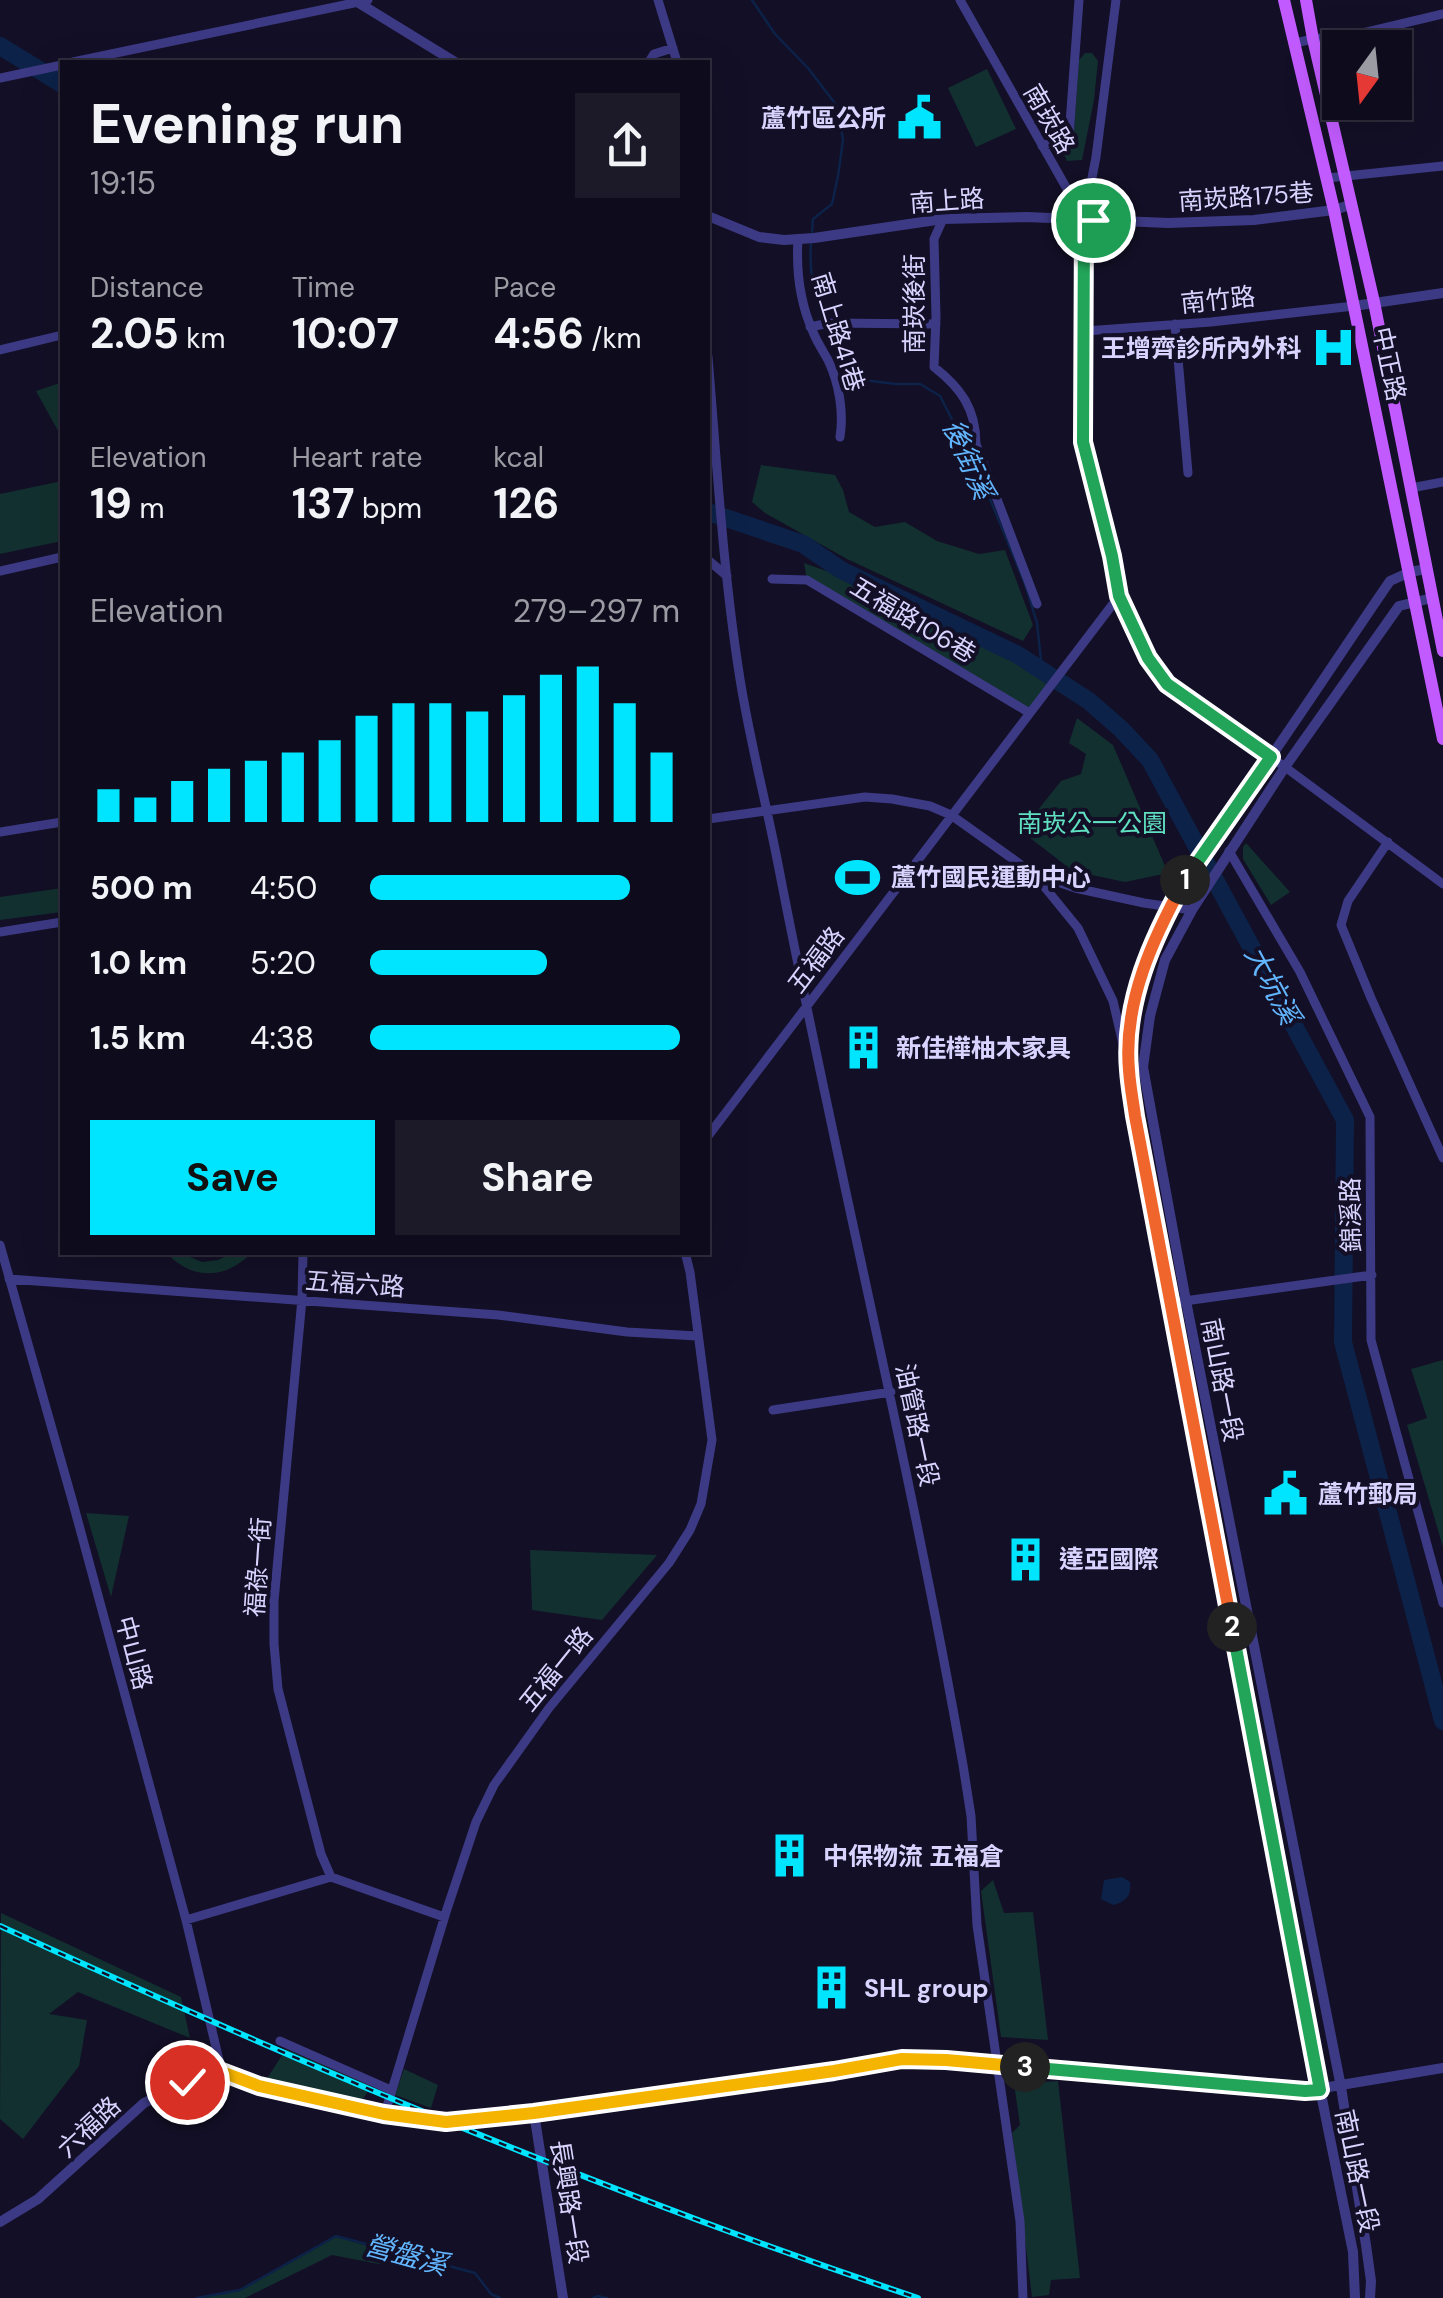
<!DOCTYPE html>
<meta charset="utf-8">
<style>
body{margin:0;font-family:"DM Sans","Noto Sans TC",sans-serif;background:#1c1929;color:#f1f3f6;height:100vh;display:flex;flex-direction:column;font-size:38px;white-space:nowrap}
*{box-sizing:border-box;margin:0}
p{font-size:32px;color:#9b9ba3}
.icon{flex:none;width:55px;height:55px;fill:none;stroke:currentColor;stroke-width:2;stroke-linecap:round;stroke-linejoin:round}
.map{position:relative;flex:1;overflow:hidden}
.drawer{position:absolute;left:60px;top:60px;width:650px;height:1195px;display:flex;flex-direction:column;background:#0e0b1c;border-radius:0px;box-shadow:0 10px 40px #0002,0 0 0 2px #2e2b3b}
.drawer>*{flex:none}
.needle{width:65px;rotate:195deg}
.controls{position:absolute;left:1322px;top:30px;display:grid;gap:20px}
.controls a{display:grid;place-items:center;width:90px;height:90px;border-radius:0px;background:#0e0b1c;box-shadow:0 10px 40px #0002,0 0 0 2px #2e2b3b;font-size:50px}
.pin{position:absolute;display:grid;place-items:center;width:85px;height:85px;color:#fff;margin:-42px;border:5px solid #fff;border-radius:50%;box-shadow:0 2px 10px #0007}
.km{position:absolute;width:50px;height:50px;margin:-25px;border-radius:50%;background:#222;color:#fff;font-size:28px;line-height:50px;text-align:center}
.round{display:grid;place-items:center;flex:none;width:105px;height:105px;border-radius:0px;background:#1c1929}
.head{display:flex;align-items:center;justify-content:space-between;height:170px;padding:0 30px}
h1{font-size:55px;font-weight:700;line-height:75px}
.figures{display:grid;grid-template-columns:repeat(3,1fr);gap:15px;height:170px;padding:10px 30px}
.figures div{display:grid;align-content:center}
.figures b{font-size:42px;font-weight:700}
.figures small{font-size:28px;font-weight:400}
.figures p{font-size:28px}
.chart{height:280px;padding:20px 30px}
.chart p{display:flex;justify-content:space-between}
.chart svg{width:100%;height:180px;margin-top:10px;stroke:#00e5ff;stroke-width:6}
.action{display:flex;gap:20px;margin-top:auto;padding:20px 30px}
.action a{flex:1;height:115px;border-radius:0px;background:#00e5ff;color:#111;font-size:40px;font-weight:700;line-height:115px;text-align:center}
.action a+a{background:#1c1929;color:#f1f3f6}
ul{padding:0 30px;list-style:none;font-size:32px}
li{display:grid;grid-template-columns:160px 120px 1fr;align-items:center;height:75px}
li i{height:25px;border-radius:12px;background:#00e5ff}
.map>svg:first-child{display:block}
.green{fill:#12302f}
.water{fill:#0c2248}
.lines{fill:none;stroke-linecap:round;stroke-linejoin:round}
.stream{stroke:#0c2248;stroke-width:2.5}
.river{stroke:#0c2248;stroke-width:18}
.minor{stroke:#3d3a85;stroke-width:9}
.tertiary{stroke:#3d3a85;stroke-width:10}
.primary{stroke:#c25bff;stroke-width:12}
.rail-casing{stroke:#00e5ff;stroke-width:6}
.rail{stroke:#130f26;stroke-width:2.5;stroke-dasharray:8;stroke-linecap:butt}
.split-1-casing{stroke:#fff;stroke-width:20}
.split-2-casing{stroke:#fff;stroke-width:20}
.split-3-casing{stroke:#fff;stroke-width:20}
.split-4-casing{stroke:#fff;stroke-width:20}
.split-1{stroke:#22a559;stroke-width:12}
.split-2{stroke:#f0652b;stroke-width:12}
.split-3{stroke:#22a559;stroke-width:12}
.split-4{stroke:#f5b400;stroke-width:12}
.labels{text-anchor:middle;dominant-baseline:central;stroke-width:8;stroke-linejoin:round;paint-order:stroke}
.poi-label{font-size:25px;font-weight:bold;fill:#d9d4ff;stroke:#130f26;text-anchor:start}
.street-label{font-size:25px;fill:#d9d4ff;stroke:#130f26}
.park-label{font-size:25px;fill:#5fe0c0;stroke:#130f26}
.water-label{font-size:28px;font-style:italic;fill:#62b6ff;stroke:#130f26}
</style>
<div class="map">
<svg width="1443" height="2298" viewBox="0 0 1443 2298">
<rect width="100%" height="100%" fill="#130f26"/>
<path class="green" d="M1085,53H1092L1098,61L1094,100L1082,160L1067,161L1060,146L1073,143L1079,60Z
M987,69L1016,129L976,147L948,88Z
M62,355V438L36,391L60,383L59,356Z
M761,465L835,475L843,490L849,512L875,527L905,522L937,541L979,554L1005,550L1033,625L1023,641L847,559L765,513L752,502Z
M62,481V541L0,554V494Z
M804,563L902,598L1002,655L1023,660L1055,679L1028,712L807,580Z
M1077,718L1113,745L1168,873L1125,882L1073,871L1021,831L1061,781L1081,774L1086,754L1069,743Z
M1246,843L1290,892L1271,905L1243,859V847Z
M62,888V912L0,920V897Z
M167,1253H181L202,1262L218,1260L233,1253H251C226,1280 191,1280 167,1253Z
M1443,1360V1547L1407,1425L1427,1418L1411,1369Z
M86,1513L129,1516L111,1597Z
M530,1550L657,1555L602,1620L532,1610Z
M993,1880L1004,1913L1033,1912L1048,2040L1001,2037L981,1891Z
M1,1913L181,1997L190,2038L78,1992L49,2014L87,2020L79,2066L23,2139L0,2119Z
M286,2049L371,2086L360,2104L266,2080Z
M404,2069L438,2085L431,2108L395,2095Z
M1058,2081L1080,2278L1051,2280L1049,2295L1032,2297L1012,2133L1020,2125L1014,2084Z
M336,2237L379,2249L384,2265L332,2255L245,2298H201L240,2291Z"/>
<path class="water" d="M1122,1877L1130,1882C1132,1895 1126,1902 1113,1905L1101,1899L1104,1880Z"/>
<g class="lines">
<path class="stream" d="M752,0L775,34L808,68L837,106L843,140L838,176L832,204L813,219L812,233
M811,241C809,270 813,293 822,321
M825,328L844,364L863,380L896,384H920L940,396L978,470L1025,584L1037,623L1042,670
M197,2298L240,2290L336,2236L475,2273L491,2294L500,2298
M593,2298L597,2296L607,2298"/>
<path class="river" d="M0,46L62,84
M708,512L803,544L841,570L1018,655L1089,701L1121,729L1150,760L1345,1120L1343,1342L1443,1721"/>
<path class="minor" d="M658,0L677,62
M960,0L1084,219L1083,442L1112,556L1119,596L1148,658L1167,684L1285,767L1443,884
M1295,43L1313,39L1367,32L1443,14
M73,62L368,0
M649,62L654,54L673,48
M0,78L62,65
M1042,146L1069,137L1079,0
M1327,178L1443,166
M943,219L934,239L936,317L934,367C961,388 976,409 976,444L1037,604
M1084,219L1096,157L1116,0
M798,239C796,271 800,303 813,332C817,342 823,351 828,360C839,383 844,412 840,437
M1175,324L1188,473
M810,327L829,323L936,324
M1085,331L1211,322L1354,306
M0,350L62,335
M708,357C717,464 723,573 740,679C750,742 766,802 778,864C836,1165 910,1463 963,1765L971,1816L977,1925L1020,2221L1023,2298
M1411,488L1443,482
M708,560L727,576
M0,571L62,557
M772,579L807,580L1028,712
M708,819L865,797L892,799L930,806L951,815L1034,874L1078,928L1113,1001L1127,1061
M0,832L62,822
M1388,842L1348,901L1341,925L1371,998L1443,1158
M1229,851L1300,972L1370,1117L1371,1340L1443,1603
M1037,875L1075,888L1144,903L1192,910
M0,932L62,922
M708,1136L1119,596
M0,1245L73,1503L186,1920L222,2073
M303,1252L302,1299L274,1601V1644L278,1689L321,1854L331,1877L444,1917
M9,1279L498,1315L627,1332L697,1336
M1170,1303L1372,1275
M773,1410L891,1392
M186,1920L331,1877
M280,2041L391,2090
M385,2113L447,1909L476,1822L494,1785L549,1708L669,1563L690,1530L701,1504L712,1440L690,1272L685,1252"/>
<path class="tertiary" d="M354,0L455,62
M708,216L759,237L784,240L814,238L943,219L1027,217L1168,223L1254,220L1334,210L1350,205
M1354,306L1443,293
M534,2113L563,2298
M0,2222L38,2199L144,2103L187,2082L222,2073L259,2086L385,2113L446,2122L534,2113L834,2071L901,2059H946L1305,2091L1443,2068
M1355,2298L1353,2252L1320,2089L1135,1116C1129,1072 1126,1031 1137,988C1157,905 1222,827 1270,758C1311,699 1350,639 1390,581L1410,572L1426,569
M1370,2298L1371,2281L1366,2245L1341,2087L1186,1301L1143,1067L1150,1016L1165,960L1192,910L1285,767L1399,606L1432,598"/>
<path class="primary" d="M1284,0L1334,210L1443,739
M1306,0L1313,39L1374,302L1443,651"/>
<defs>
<path id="rail" d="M0,1926C301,2064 604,2193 918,2298"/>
</defs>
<use href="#rail" class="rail-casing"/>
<use href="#rail" class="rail"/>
</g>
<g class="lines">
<defs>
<path id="split-1" d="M1093,220L1084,219L1083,442L1112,556L1119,596L1148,658L1167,684L1271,757L1185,880"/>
<path id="split-2" d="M1185,880C1153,938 1123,1002 1129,1070C1130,1086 1133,1101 1135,1116L1232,1627"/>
<path id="split-3" d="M1025,2067L1305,2091L1320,2090L1232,1627"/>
<path id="split-4" d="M187,2082L222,2072L259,2086L384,2114L446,2122L534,2113L834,2071L902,2059L946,2060L1025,2067"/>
</defs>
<use href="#split-1" class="split-1-casing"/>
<use href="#split-2" class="split-2-casing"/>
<use href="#split-3" class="split-3-casing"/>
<use href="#split-4" class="split-4-casing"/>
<use href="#split-1" class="split-1"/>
<use href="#split-2" class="split-2"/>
<use href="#split-3" class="split-3"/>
<use href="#split-4" class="split-4"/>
</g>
<defs>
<symbol id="civic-bare" viewBox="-9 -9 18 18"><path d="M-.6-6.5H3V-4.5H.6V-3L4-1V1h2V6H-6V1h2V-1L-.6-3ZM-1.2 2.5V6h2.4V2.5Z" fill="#00e5ff" stroke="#130f26" stroke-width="2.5" paint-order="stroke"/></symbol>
<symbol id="hospital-bare" viewBox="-9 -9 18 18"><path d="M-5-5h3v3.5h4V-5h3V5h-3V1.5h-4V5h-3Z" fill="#00e5ff" stroke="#130f26" stroke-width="2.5" paint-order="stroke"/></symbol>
<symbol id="stadium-bare" viewBox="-9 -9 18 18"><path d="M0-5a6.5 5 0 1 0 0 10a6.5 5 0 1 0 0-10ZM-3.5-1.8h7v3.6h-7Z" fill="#00e5ff" stroke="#130f26" stroke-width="2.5" paint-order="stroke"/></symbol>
<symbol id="building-bare" viewBox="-9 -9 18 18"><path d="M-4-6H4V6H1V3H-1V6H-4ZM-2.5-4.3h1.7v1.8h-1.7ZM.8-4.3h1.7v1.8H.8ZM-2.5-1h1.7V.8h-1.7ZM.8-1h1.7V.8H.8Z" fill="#00e5ff" stroke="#130f26" stroke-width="2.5" paint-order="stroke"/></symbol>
</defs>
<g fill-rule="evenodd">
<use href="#civic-bare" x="888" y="86" width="63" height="63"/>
<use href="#hospital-bare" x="1302" y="316" width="63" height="63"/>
<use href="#stadium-bare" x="826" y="846" width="63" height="63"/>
<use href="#building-bare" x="832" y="1016" width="63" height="63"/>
<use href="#civic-bare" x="1254" y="1462" width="63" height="63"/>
<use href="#building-bare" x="994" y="1528" width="63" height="63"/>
<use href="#building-bare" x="758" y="1824" width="63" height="63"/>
<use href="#building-bare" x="800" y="1956" width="63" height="63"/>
</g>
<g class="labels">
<g class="poi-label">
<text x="886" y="118" text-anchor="end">蘆竹區公所</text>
<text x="1301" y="348" text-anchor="end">王增齊診所內外科</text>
<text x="891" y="877">蘆竹國民運動中心</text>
<text x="896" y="1048">新佳樺柚木家具</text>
<text x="1318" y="1494">蘆竹郵局</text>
<text x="1059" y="1559">達亞國際</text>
<text x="823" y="1856">中保物流 五福倉</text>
<text x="864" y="1988">SHL group</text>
</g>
<g class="street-label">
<text transform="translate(1049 119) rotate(60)">南崁路</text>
<text transform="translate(1246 197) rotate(-4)">南崁路175巷</text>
<text transform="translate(947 201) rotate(-4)">南上路</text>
<text transform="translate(1218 300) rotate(-6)">南竹路</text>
<text transform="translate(914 304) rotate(-90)">南崁後街</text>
<text transform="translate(838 332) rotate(73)">南上路41巷</text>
<text transform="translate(1389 364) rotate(78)">中正路</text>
<text transform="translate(913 620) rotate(31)">五福路106巷</text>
<text transform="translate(816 960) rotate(-53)">五福路</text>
<text transform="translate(1351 1215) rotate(-91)">錦溪路</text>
<text transform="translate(355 1284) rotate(4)">五福六路</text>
<text transform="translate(1222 1380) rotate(79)">南山路一段</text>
<text transform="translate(917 1425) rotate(78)">油管路一段</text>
<text transform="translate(258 1567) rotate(-86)">福祿一街</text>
<text transform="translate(134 1653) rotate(75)">中山路</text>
<text transform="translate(556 1669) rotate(-51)">五福一路</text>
<text transform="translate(89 2127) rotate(-43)">六福路</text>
<text transform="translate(1357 2171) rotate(78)">南山路一段</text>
<text transform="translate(569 2202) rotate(81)">長興路一段</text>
</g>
<g class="park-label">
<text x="1092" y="823">南崁公一公園</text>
</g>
<g class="water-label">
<text transform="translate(968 459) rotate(66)">後街溪</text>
<text transform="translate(1272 985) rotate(62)">大坑溪</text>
<text transform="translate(406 2255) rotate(15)">營盤溪</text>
</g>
</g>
</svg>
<div class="controls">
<a><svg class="needle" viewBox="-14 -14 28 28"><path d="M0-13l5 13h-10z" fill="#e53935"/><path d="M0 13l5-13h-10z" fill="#9b9ba3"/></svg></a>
</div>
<div class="pin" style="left:1093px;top:220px;background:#1e9e55"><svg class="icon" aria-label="arrive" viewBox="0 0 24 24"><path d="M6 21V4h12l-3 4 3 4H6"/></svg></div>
<div class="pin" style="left:187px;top:2082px;background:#d93025"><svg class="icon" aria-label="check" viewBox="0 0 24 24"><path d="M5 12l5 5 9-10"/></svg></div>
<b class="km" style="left:1185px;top:880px">1</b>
<b class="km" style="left:1232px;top:1627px">2</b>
<b class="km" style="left:1025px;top:2067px">3</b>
<section class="drawer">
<div class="head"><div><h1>Evening run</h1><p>19:15</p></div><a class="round"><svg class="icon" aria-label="share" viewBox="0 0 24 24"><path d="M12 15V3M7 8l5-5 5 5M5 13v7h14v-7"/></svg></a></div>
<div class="figures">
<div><p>Distance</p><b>2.05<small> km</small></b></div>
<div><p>Time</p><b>10:07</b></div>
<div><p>Pace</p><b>4:56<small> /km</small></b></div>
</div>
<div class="figures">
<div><p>Elevation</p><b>19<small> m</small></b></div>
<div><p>Heart rate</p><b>137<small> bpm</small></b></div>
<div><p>kcal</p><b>126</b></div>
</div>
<div class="chart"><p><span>Elevation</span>279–297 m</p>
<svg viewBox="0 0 160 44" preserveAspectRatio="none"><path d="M5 44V36M15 44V38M25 44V34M35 44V31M45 44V29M55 44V27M65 44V24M75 44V18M85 44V15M95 44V15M105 44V17M115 44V13M125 44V8M135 44V6M145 44V15M155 44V27"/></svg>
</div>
<ul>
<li><b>500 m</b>4:50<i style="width:84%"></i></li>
<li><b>1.0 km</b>5:20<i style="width:57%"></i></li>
<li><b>1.5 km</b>4:38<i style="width:100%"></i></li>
</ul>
<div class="action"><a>Save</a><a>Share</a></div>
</section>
</div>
